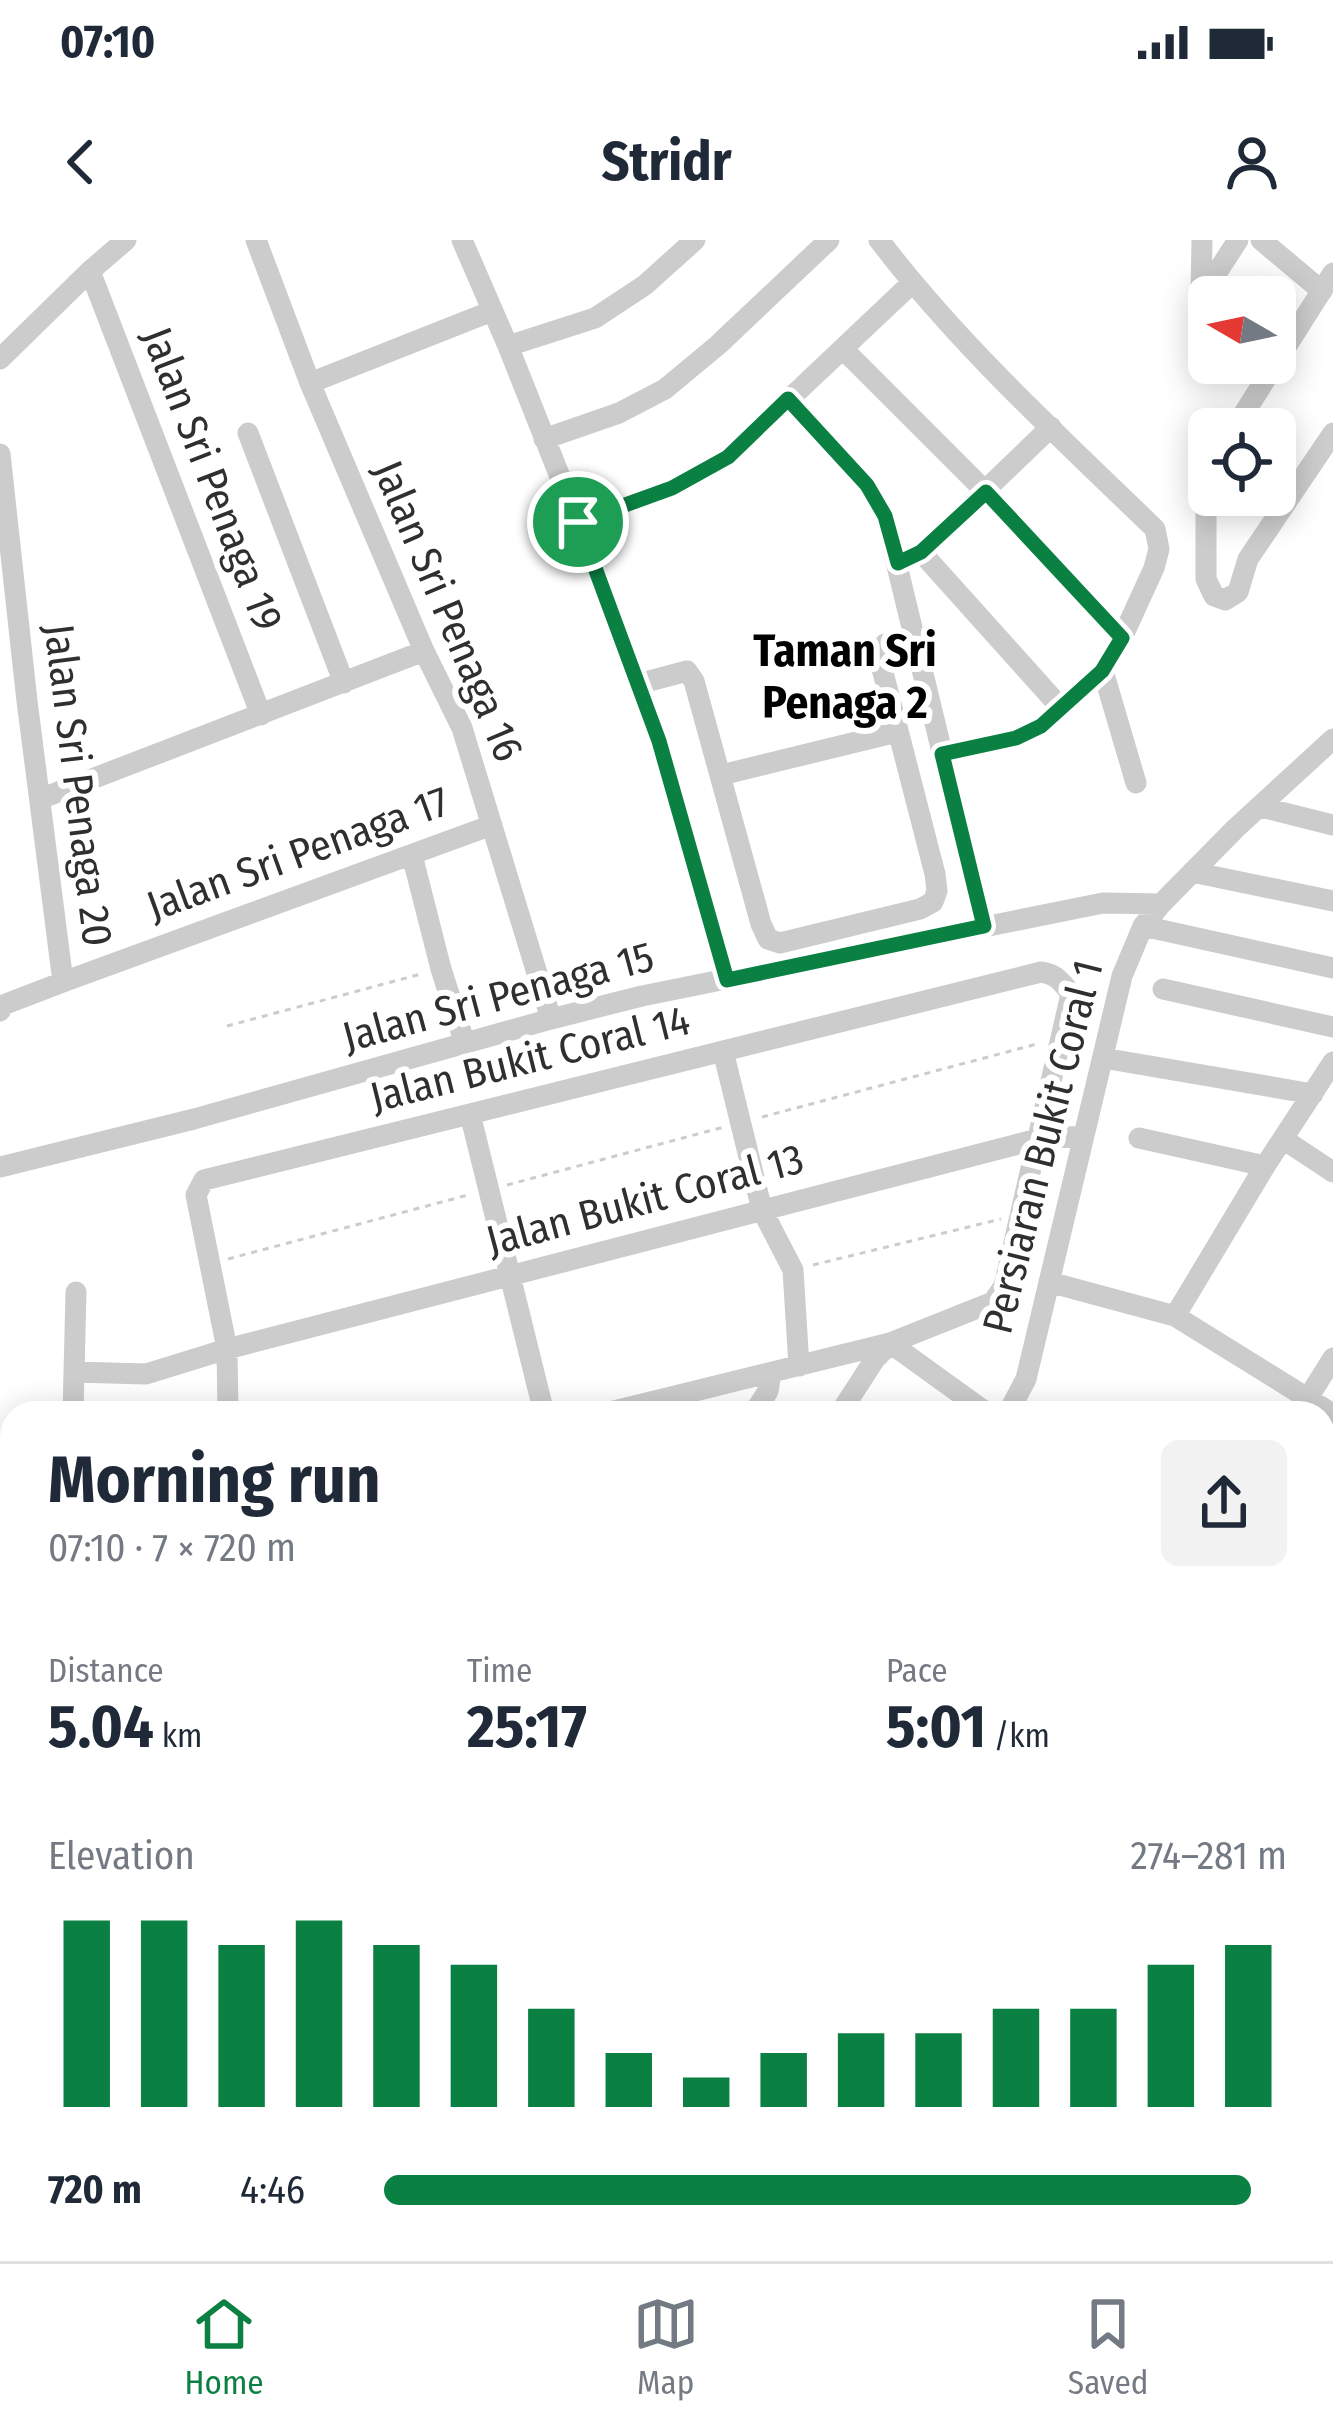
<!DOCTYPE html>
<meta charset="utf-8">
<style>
body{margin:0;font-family:"Fira Sans Condensed",sans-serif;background:#f2f2f3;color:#1f2937;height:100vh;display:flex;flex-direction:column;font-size:45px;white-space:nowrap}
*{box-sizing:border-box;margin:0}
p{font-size:39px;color:#747a83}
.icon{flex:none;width:66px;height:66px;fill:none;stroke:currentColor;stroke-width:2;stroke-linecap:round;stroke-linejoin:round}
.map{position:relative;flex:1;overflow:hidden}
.details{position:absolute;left:0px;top:1161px;width:1335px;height:861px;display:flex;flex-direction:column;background:#fff;border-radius:36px 36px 0 0;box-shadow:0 6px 30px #0003}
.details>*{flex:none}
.needle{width:78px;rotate:279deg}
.buttons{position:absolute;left:1188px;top:36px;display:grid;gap:24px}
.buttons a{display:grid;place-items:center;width:108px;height:108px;border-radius:18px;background:#fff;box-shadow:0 6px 30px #0003;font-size:60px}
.pin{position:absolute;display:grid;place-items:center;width:102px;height:102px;color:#fff;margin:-51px;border:6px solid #fff;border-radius:50%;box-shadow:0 3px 12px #0007}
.round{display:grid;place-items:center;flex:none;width:126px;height:126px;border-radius:18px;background:#f2f2f3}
.overview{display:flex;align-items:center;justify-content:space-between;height:204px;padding:0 48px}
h1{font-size:66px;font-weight:700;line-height:90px}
.metrics{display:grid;grid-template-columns:repeat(3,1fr);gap:18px;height:204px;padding:12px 48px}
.metrics div{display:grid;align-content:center}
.metrics b{font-size:60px;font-weight:700}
.metrics small{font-size:33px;font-weight:400}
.metrics p{font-size:33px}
.chart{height:336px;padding:24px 48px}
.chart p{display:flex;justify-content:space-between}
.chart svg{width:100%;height:216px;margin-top:12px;stroke:#0b8043;stroke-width:6}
ul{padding:0 48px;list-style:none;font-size:39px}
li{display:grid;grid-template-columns:192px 144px 1fr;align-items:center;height:90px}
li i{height:30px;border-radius:15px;background:#0b8043}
.status{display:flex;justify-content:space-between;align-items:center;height:84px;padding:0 60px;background:#fff;direction:ltr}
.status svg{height:33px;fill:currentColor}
header{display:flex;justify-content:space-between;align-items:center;height:156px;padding:0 48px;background:#fff;font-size:54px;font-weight:700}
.dock{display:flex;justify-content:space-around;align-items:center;height:168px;border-top:3px solid #e0e1e3;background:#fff;font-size:33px;color:#747a83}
.dock a{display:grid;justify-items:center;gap:6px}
.dock .active{color:#0b8043}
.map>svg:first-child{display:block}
.green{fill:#e5ecdd}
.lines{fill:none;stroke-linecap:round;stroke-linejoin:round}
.path{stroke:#ccc;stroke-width:3;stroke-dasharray:6 6;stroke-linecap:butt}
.minor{stroke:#ccc;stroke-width:21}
.route-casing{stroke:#fff;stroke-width:24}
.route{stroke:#0b8043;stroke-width:15}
.labels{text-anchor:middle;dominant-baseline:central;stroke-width:12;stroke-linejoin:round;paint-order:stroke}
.street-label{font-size:42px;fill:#2f2f2f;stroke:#fff}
.neighbourhood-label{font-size:45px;font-weight:bold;fill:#000;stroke:#fff}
</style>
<div class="status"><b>07:10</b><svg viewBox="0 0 49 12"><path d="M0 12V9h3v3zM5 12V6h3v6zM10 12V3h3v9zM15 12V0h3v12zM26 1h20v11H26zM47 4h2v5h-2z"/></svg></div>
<header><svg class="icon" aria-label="back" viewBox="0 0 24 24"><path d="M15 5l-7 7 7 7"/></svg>Stridr<svg class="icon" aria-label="person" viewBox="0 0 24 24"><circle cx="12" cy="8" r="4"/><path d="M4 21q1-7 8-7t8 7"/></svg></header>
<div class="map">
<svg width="1333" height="2021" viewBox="0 0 1333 2021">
<rect width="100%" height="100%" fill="#fff"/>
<path class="green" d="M990,2010H1195L1213,2021H983Z"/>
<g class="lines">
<path class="path" d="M227,786L421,734
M762,877L1037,804
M507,945L724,887
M228,1019L468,955
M813,1025L1001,979"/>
<path class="minor" d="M256,0L310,143L424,411L462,488L551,779
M462,0L508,106L578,282L660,501L727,739
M879,0C959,105 1060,197 1155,289L1159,309L1154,328L1122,398L1103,431L1041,486L1016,498L942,515
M1261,0L1322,51
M90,31L261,475
M1201,53L1202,0
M1201,57L1238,0
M508,106L595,78L645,45L695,0
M843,109L986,252L1122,398
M0,119L90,31L126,0
M310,143L492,71
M788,159L867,246L885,276L984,686
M1234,189L1333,33
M248,193L344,443
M544,199L619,173L665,149L718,105L829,0
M0,214L27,461L63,742
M1209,229L1206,233V339L1214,356L1225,360L1238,352L1248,319L1333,193
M578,282L672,247L728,217L912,43
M921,312L1051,187
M898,323L921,312L1062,469
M1103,431L1136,543
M638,444L687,431L694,441L761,684L768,699L780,703L920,669L933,662L937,651L935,634L878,413L885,404L915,397
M721,535L897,492
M40,559L424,411
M1261,567L1333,585
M412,615L441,729L465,804
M1192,632L1333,661
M1143,686L1333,728
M1163,749L1333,787
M0,771L3,765L63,742L492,585
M723,811L762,970L793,1030L799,1126
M1103,818L1313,854
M470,874L544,1173
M1139,898L1265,926
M1283,899L1333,932
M0,927L194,879L551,779L642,756L1103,663L1161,664
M1049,1042L1175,1076L1333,1174
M1175,1076L1265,926L1333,822
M890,1103L987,1173
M74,1132L146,1134L227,1109L1038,899L1084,896
M1308,1158L1333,1118
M73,1173L76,1052
M228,1173L227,1109L196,955L204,940L1041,732C1056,734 1062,742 1071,754L1004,1046L993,1062L890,1103L606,1173
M754,1173L768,1151L771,1133
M840,1173L875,1119L890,1104
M1008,1173L1026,1139L1122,736L1143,686L1161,664L1236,588L1333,499
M1323,1263L1333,1269
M1323,1405L1333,1387
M1323,1493L1333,1500
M1323,1727L1333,1711
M0,1853L12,1859
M333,2010L355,2021
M655,2010L671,2021
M118,2021L126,2010
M201,2021L209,2010
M288,2021L295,2010
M470,2021L476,2010
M596,2021L603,2010"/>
</g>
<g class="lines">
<defs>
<path id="route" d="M788,159L867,245L885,276L898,323L921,312L986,252L1122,398L1102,431L1041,486L1016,498L942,514L984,686L727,740L659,501L578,282L672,248L728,217Z"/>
</defs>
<use href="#route" class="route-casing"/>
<use href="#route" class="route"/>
</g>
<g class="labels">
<g class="street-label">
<text transform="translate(212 239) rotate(69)">Jalan Sri Penaga 19</text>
<text transform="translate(448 371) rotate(67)">Jalan Sri Penaga 16</text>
<text transform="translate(78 545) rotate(83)">Jalan Sri Penaga 20</text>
<text transform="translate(298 614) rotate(-20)">Jalan Sri Penaga 17</text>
<text transform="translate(498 757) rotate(-15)">Jalan Sri Penaga 15</text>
<text transform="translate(530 819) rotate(-14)">Jalan Bukit Coral 14</text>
<text transform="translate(1043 907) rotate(-76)">Persiaran Bukit Coral 1</text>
<text transform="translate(645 960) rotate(-15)">Jalan Bukit Coral 13</text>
</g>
<g class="neighbourhood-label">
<text x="845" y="411">Taman Sri<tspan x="845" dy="52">Penaga 2</tspan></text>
</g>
</g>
</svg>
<div class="buttons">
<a><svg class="needle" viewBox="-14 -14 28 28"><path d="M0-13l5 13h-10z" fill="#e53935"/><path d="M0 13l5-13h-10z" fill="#747a83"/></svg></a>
<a><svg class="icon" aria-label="locate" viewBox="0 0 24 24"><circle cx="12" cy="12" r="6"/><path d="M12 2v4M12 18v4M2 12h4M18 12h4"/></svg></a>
</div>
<div class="pin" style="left:578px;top:282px;background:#1e9e55"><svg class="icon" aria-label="arrive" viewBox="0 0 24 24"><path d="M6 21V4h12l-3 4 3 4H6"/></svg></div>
<section class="details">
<div class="overview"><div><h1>Morning run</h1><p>07:10 · 7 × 720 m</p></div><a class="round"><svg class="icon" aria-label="share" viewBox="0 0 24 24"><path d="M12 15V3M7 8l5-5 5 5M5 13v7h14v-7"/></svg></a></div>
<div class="metrics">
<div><p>Distance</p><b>5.04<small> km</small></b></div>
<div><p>Time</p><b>25:17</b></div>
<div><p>Pace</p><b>5:01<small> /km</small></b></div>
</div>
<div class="chart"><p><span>Elevation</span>274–281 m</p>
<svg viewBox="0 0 160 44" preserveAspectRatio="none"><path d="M5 44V6M15 44V6M25 44V11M35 44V6M45 44V11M55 44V15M65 44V24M75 44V33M85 44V38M95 44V33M105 44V29M115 44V29M125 44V24M135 44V24M145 44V15M155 44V11"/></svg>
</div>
<ul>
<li><b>720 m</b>4:46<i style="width:96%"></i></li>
</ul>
</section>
</div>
<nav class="dock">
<a class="active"><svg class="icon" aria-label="home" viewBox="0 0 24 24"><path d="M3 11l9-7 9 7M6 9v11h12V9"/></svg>Home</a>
<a><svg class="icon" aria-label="map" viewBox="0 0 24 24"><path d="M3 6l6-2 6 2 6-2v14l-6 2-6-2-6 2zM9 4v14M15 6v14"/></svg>Map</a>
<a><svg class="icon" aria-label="saved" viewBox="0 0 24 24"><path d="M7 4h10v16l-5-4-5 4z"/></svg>Saved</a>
</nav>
